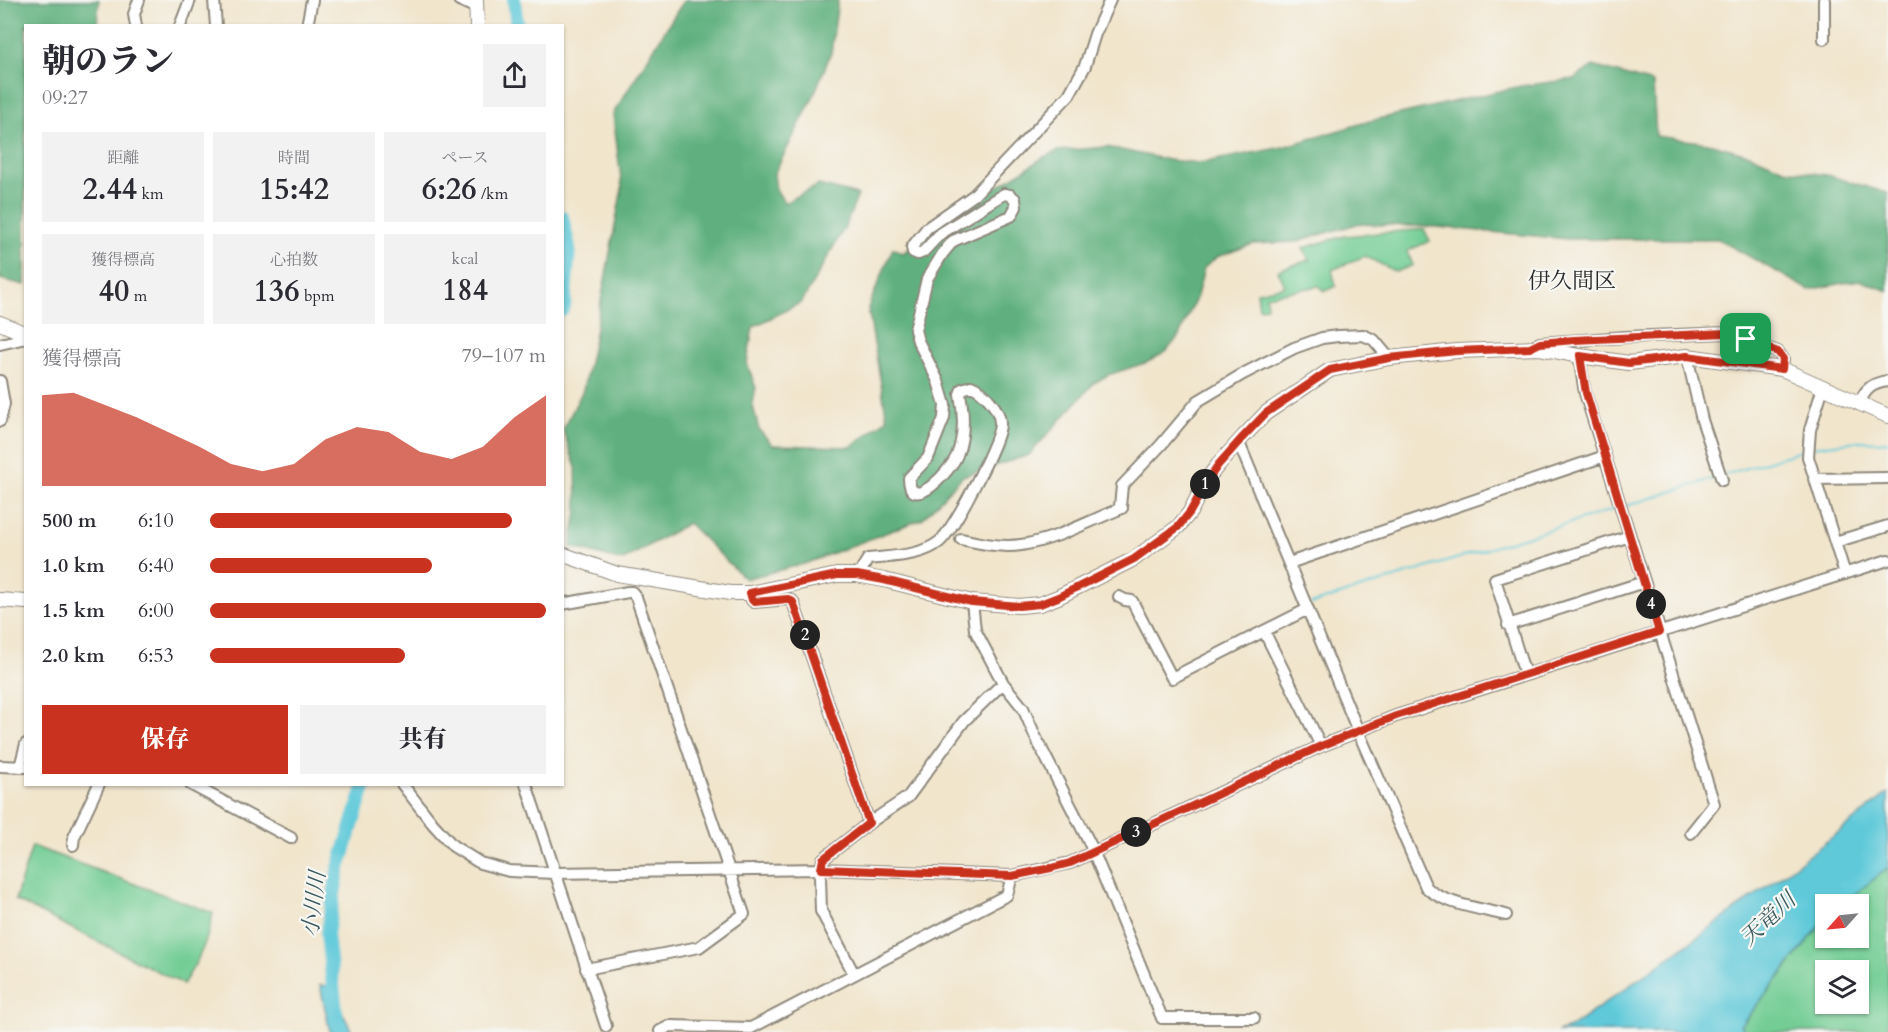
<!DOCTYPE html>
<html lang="ja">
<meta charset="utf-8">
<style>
body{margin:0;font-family:Cardo,"Noto Serif JP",serif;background:#f2f2f3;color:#2b2b33;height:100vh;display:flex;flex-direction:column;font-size:22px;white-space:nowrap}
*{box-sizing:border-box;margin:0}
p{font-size:20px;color:#7c7c81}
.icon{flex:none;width:33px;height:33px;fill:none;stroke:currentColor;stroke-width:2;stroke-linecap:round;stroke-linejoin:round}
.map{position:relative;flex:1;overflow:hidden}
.drawer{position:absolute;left:24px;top:24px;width:540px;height:762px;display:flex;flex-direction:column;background:#fff;border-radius:0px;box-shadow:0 2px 4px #0004}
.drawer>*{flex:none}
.needle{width:39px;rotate:243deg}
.tools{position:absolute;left:1815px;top:894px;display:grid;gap:12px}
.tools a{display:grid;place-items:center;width:54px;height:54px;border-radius:0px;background:#fff;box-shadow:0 2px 4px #0004;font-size:30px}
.pin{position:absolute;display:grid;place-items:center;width:51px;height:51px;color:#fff;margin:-26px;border-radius:12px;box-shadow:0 3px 9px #0006}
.km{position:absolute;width:30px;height:30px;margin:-15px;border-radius:50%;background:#222;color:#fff;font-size:16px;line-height:30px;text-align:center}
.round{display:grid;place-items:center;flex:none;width:63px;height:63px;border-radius:0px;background:#f2f2f3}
.headline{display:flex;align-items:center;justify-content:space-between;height:102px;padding:0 18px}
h1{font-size:33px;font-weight:800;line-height:45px}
.stats{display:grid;grid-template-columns:repeat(3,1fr);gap:9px;height:102px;padding:6px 18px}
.stats div{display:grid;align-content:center;border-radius:0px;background:#f2f2f3;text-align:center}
.stats b{font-size:30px;font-weight:800}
.stats small{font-size:16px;font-weight:400}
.stats p{font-size:16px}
.chart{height:168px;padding:12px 18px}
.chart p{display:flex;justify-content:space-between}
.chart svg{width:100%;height:108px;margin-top:6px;fill:#c8321e;opacity:.7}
.primary-button{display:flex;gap:12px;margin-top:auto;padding:12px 18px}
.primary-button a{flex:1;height:69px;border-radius:0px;background:#c8321e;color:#fff;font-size:24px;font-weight:800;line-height:69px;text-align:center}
.primary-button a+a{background:#f2f2f3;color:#2b2b33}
ul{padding:0 18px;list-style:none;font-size:20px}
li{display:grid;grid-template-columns:96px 72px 1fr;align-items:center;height:45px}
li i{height:15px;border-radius:8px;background:#c8321e}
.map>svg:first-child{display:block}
.green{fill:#73cd94;stroke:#4f7c60;stroke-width:1.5;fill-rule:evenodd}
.forest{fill:#5eb07e;stroke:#446e54;stroke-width:1.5}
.water{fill:#5fc9d9;stroke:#457a82;stroke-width:1.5}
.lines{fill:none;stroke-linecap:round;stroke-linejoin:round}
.stream{stroke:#5fc9d9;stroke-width:2}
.river{stroke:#5fc9d9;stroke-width:14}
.minor-casing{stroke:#8e887c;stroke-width:14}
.major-casing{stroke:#8e887c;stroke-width:16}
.minor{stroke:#fff;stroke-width:10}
.major{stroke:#fff;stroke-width:14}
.route-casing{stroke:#fff;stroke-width:12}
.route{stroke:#c8321e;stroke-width:8}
.labels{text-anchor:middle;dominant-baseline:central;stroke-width:4.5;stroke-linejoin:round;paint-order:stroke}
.neighbourhood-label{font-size:22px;fill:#2b2b2b;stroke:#f6f6f2}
.water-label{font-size:22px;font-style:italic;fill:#3b5a5f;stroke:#f6f6f2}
</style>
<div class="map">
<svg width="1888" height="1032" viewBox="0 0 1888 1032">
<rect width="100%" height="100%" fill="#f6f6f2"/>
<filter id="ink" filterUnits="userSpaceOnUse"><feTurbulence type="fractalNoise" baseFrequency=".0167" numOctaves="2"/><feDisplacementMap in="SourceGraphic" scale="12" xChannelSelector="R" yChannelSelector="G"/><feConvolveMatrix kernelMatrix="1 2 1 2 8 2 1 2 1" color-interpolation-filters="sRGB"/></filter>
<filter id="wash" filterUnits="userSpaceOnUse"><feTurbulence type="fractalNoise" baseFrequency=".008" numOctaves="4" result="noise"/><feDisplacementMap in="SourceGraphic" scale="24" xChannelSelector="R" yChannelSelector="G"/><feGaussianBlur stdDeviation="1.35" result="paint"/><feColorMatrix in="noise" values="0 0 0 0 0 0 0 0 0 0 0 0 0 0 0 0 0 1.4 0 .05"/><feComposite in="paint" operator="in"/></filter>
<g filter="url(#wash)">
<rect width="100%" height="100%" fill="#f1e5cc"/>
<path class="green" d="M1424,229L1430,241L1407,251L1413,265L1396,272L1365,256L1332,270L1336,286L1325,291L1319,286L1266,296L1267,307L1259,308L1257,292L1285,286L1278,270L1309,260L1303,248L1344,236Z
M32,846L213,913C209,939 198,962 183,984L15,900Z
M1888,868V1032H1746L1741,1026L1825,919L1826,938H1858V904H1842ZM1826,970H1858V1004H1826Z"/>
<path class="forest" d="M0,0H99L97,25L26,26L25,285L0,279Z
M684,0H838L831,53L811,102L774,174L776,190L785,203L795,197L819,185L858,195L846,225L802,302L753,327L747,363L756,388L752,402L759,430L773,445L851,447L887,419L868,308L893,248L903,253L974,200L1015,176L1044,157L1058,151L1107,147L1169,160L1200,163L1283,147L1370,121L1521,86L1574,79L1593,66L1653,83L1656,136L1708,143L1752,155L1784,169L1827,175L1888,193V291L1859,280L1809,290L1718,239H1568L1436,227L1357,224L1295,242L1253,244L1217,257L1204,268L1197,296L1179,336L1166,352L1148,362L1108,375L1094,383L1029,455L963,476L922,519L804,564L745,579L688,523L622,561L571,547L577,511L576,468L563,430L583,390L593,344L622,188L613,114Z"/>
<path class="water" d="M1888,793V868L1842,904H1826L1825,919L1741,1025L1746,1032H1557L1570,1028C1678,951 1786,876 1888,793Z
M320,985L330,987L352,1032H330Z"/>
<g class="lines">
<path class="stream" d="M1812,447L1858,441L1888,442
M1724,475L1804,450
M1623,507L1718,477
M1311,604L1618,508"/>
<path class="river" d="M514,0L517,26
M562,217L569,248L564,306L562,310
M342,1032L337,1020L327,934L338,871L365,784"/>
</g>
</g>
<g filter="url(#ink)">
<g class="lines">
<defs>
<path id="minor" d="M214,0L216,26
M459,0L477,8
M1824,0V39
M136,26L134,14L139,0
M180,26L190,0
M307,26L312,0
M0,344L26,338
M1536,345L1540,343L1625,337L1726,333L1778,352L1783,359L1782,369
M1579,356L1585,393L1714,804L1691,833
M1687,356L1702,420L1722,480
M0,381L4,404L0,421
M1823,387L1810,430L1808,457L1845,574
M1859,404C1865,389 1872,383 1888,381
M1239,443L1358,731L1426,887C1442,904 1483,909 1506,915
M1814,479L1888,478
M961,539C980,543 1001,548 1021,545C1056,540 1089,521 1122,508L1120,506L1122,486L1161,445L1198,401L1243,374L1294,348L1322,338L1338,336L1363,335L1374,340L1389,358
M1835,542L1888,526
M1289,563L1605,456
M863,567L868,559C890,556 920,557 939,542C953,531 999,443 1000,425C1001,410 984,391 971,386L962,389L960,394C964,414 965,435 957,455C952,469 910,516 909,478L928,458L944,418L945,405L938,381L918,341L915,330L927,279L943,253L953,241L1011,216L1016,207L1015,199L1010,195L1004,194L989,203L940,234L923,252L918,254L913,252L912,247L927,228L974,195L1069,95L1085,66L1095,34L1110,0
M750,593L752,600L754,602L788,599L793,602L869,823
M1119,597L1125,600L1132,601L1172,678L1264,631
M972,602L975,630L1003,683L1023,708L1036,738L1091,846L1162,1018H1254
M562,604L628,592H632L636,597L744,914L699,947L586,969
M1308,609L1264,631L1321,746
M1508,625L1644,582
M1525,674L1495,579L1630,536
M0,766L26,767
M20,767L26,744
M190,784L291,838
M402,784L433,824L453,846L480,863L509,871L554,873L821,869L1012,876L1070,863L1321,746L1396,716L1888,560
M526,784L606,1026
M73,845L74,837L99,784
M854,974L821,911L820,877L823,859L869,823L908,797L964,721L1003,683
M660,1031L670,1026L751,1028L1007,895L1012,876"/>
<path id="major" d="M476,0L477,26
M0,323L26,334
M562,554L617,574L730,593H750L837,575H857L884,580L972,602L1019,606L1040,604L1058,597L1134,559L1178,527L1190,512L1207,479L1218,465L1243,437L1266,413L1330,370L1389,358L1457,351L1539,348L1579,356L1629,363L1687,356L1782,369L1888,416
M0,600L26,602"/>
</defs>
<use href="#minor" class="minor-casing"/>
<use href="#major" class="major-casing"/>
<use href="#minor" class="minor"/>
<use href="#major" class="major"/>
</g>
</g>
<g class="lines" filter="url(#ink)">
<defs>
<path id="route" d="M1726,333L1778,352L1783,359L1782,369L1687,356L1629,363L1580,356L1586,393L1659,632L1396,716L1321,746L1070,863L1051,868L1012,876L821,869L823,859L869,823L793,602L788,599L754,602L752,600L750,593L837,575H857L884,580L972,602L1019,606L1040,604L1058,597L1134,559L1178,527L1190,512L1208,480L1218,465L1243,437L1266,413L1330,370L1389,358L1457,351L1530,348L1540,343L1574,340Z"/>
</defs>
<use href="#route" class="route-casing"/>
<use href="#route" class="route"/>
</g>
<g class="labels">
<g class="neighbourhood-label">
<text x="1572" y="281">伊久間区</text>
</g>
<g class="water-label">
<text transform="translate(314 904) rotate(-83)">小川川</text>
<text transform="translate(1768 919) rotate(-43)">天竜川</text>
</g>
</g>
</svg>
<div class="tools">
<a><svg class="needle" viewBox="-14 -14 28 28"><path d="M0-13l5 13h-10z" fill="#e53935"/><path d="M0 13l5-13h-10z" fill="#7c7c81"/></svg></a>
<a><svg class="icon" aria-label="layers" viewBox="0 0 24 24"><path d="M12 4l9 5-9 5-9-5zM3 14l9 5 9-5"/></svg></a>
</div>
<div class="pin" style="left:1746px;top:339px;background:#1e9e55"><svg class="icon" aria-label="arrive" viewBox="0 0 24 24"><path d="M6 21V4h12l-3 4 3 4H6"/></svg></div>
<b class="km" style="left:1205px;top:484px">1</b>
<b class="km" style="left:805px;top:635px">2</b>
<b class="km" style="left:1136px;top:832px">3</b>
<b class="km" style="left:1651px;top:604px">4</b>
<section class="drawer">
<div class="headline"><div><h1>朝のラン</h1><p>09:27</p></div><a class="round"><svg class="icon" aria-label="share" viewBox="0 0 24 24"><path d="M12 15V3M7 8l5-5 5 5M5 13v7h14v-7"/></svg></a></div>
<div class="stats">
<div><p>距離</p><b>2.44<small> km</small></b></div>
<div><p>時間</p><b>15:42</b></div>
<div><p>ペース</p><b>6:26<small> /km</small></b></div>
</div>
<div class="stats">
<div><p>獲得標高</p><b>40<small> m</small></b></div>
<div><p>心拍数</p><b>136<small> bpm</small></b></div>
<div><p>kcal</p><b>184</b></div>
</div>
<div class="chart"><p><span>獲得標高</span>79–107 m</p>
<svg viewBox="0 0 160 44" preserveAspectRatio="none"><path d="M0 44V7L10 6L20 11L30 16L40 22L50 28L60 35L70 38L80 35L90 25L100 20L110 22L120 30L130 33L140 28L150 16L160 7V44z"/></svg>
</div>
<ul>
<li><b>500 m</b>6:10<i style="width:90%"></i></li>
<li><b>1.0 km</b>6:40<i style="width:66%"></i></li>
<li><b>1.5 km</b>6:00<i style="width:100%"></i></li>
<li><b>2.0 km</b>6:53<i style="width:58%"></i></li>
</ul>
<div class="primary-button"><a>保存</a><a>共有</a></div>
</section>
</div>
